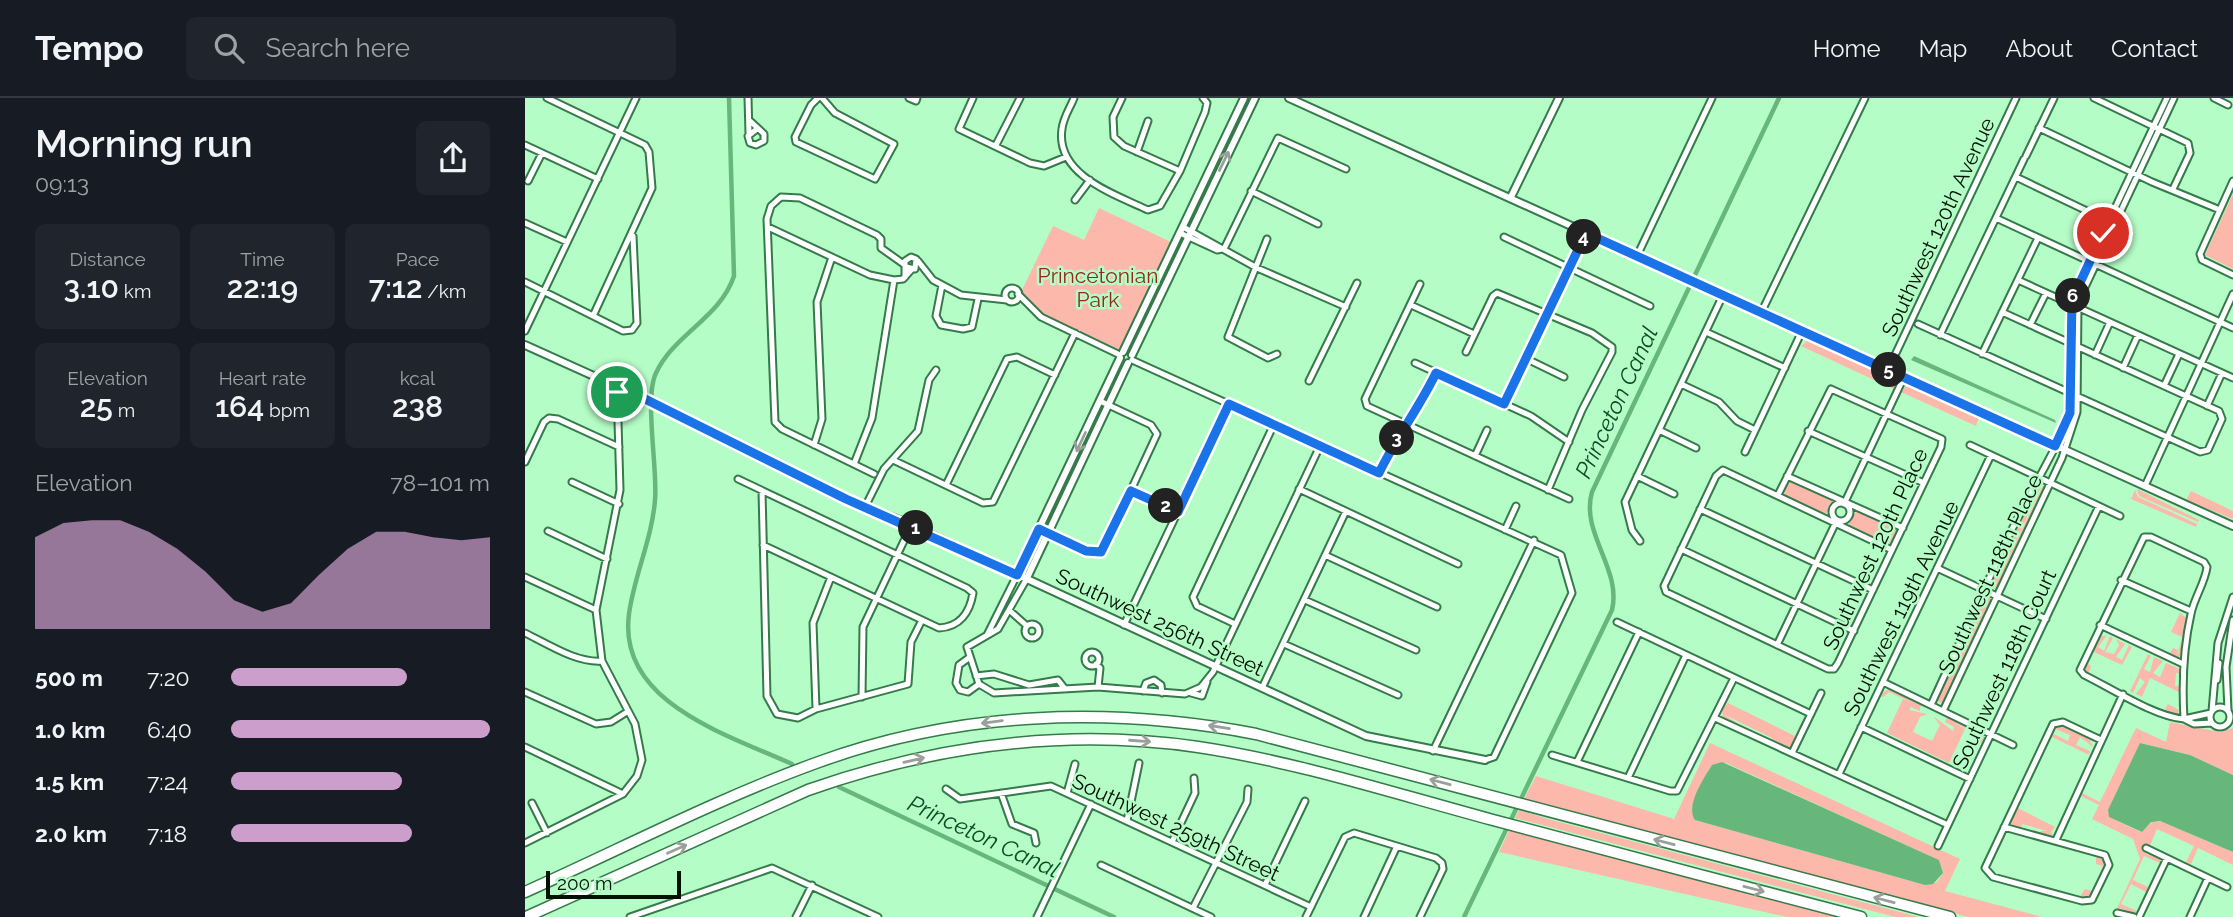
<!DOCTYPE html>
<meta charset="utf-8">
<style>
body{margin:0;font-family:Raleway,sans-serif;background:#20242c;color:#f1f3f6;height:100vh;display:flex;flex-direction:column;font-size:26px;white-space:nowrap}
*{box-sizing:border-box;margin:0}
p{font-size:23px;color:#9ea1a6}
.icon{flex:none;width:38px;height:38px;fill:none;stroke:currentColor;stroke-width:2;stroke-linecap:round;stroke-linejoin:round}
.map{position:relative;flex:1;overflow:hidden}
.side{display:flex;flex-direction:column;background:#171b24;width:525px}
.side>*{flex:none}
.scale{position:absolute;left:21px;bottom:18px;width:135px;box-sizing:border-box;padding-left:7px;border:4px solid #001102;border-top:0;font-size:19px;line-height:24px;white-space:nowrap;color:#001102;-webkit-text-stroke:5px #b5fdc6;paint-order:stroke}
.pin{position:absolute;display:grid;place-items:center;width:60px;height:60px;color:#fff;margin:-30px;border:4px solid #fff;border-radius:50%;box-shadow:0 2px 7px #0007}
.km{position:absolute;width:35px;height:35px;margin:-18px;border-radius:50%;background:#222;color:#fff;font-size:19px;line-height:35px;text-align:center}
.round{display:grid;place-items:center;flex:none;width:74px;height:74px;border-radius:10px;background:#20242c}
.summary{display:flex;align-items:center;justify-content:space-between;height:119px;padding:0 35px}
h1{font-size:38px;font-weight:600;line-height:52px}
.stats{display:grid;grid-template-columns:repeat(3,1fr);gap:10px;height:119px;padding:7px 35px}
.stats div{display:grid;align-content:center;border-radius:10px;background:#20242c;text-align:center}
.stats b{font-size:30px;font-weight:600}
.stats small{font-size:19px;font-weight:400}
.stats p{font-size:19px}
.chart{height:196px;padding:14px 35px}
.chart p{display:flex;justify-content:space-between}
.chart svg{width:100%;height:126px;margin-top:7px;fill:#cc9ecb;opacity:.7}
ul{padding:0 35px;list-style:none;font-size:23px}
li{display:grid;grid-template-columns:112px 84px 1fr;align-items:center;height:52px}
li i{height:18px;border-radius:9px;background:#cc9ecb}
header{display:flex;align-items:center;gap:42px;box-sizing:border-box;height:98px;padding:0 35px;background:#171b24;border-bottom:2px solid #363941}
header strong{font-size:33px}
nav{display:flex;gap:38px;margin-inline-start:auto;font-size:24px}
.search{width:490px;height:63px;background:#20242c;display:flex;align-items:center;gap:18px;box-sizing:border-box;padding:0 24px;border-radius:10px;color:#9ea1a6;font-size:26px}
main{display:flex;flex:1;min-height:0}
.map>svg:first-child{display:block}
.green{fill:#fcb8aa;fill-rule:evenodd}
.water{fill:#67b77c}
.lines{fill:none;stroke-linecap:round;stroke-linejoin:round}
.canal{stroke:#67b77c;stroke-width:4.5}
.minor-casing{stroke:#357a4a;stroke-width:9}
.tertiary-casing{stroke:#357a4a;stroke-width:10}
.motorway-casing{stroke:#357a4a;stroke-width:13}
.minor{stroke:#fff;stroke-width:5}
.tertiary{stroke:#fff;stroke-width:6}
.motorway{stroke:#fff;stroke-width:10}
.oneway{stroke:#99a09a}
.route-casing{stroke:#fff;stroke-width:14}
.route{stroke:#1a73e8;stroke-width:9}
.labels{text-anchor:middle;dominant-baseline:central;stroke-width:5;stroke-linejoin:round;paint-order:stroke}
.street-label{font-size:21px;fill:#001102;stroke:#b5fdc6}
.park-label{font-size:21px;fill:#942819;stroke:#b5fdc6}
.water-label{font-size:23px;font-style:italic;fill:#0f4b25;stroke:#b5fdc6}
</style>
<header>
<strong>Tempo</strong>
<div class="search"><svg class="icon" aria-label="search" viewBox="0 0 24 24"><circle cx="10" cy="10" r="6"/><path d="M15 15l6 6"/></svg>Search here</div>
<nav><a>Home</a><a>Map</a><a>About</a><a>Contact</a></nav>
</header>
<main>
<section class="side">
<div class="summary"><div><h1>Morning run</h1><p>09:13</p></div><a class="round"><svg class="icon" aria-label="share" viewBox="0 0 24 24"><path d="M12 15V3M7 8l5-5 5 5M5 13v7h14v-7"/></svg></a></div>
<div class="stats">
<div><p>Distance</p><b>3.10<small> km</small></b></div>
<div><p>Time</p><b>22:19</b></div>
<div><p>Pace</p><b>7:12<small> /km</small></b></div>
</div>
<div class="stats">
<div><p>Elevation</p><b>25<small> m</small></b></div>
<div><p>Heart rate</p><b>164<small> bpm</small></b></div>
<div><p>kcal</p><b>238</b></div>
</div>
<div class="chart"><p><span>Elevation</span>78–101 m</p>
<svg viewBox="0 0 160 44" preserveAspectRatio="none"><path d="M0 44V12L10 7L20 6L30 6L40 10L50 16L60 24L70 34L80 38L90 35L100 25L110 16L120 10L130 10L140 12L150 13L160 12V44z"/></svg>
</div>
<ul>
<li><b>500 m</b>7:20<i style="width:68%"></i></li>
<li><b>1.0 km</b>6:40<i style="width:100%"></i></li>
<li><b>1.5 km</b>7:24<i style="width:66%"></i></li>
<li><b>2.0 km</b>7:18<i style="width:70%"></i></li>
</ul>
</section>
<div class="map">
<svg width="1708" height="819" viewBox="0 0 1708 819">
<rect width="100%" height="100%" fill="#b5fdc6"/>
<path class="green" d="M1708,96V171L1680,157Z
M574,110L648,145L598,249L593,251L514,214L496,194L528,128L559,142Z
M1284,239L1368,278L1372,285L1371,292L1276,248L1281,244L1279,240Z
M1389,287L1455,317L1451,328L1376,294L1381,288Z
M1267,382L1306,400L1308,405L1303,414L1298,416L1259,398L1261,384Z
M1514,385L1517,387L1477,473L1518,388L1522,389L1472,493L1465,486Z
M1612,391L1674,422L1673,424L1614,398Z
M1610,392L1613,399L1672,426L1671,429L1606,401Z
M1666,393L1708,413V421L1661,402Z
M1333,412L1371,429L1373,434L1367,446L1363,445L1367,437L1358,445L1325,429L1323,423Z
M1461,498L1468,501V505L1418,606L1411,602Z
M1655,515L1663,521L1657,554L1654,559L1647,560L1644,556L1648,550L1655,553L1652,557L1659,534L1657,539L1646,534Z
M1575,535L1574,539L1582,537L1573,549L1579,553L1585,538L1588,540L1580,554L1589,556L1594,547L1591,541L1600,546L1591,559L1597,562L1604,547L1607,549L1597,567L1567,553L1561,564L1566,568L1563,576L1558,567Z
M1623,556L1626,558L1619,571L1625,574L1629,559L1638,563L1628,575L1635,579L1641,565L1655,571L1656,576L1651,575L1650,588H1655L1656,610L1652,616H1646L1640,611L1643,606L1654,612V594L1625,580L1617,599L1611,596L1620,584L1615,580L1608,595L1605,593Z
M1210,587L1200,609L1203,605L1270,638L1279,618L1267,648L1262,649L1248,644L1247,640L1198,616L1214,626L1198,620L1197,611Z
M1363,591L1399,607L1395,609V613L1386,609L1384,612L1402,616L1395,619L1388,634L1407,643L1415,627L1408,618L1428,633L1429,629L1420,624L1422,618L1456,634L1460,641L1458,647L1452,642L1453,637L1457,639L1455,637L1427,624L1440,631L1424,665L1362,635L1378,601L1386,604L1364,594L1358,599L1354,598Z
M1645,624L1695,634L1708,630V677L1665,657L1616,645L1583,714L1592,723L1616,734L1628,723L1637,724L1708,754V767L1673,750L1666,766L1661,764L1669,748L1632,731L1625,748L1619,752L1621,756L1634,759L1637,766L1619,758L1608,782L1623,789L1621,794L1606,786L1596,806L1612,813L1611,816L1595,810L1591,816L1593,819H1588L1615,761L1608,741L1567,721L1574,707L1556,698L1557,695L1575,704L1611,630L1641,644Z
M1536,626L1568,641L1570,644L1565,642L1568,649L1555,639L1551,647L1565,653L1564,657L1527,639L1529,636L1543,643L1545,637L1528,630Z
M1185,645L1435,761L1420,793L1517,819H1443L999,701L1011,678L1149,721ZM1201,665L1414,762L1418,775L1412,784L1400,787L1170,722L1167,709L1184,671L1187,667Z
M1491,709L1530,729L1526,734L1528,737L1515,736L1516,733H1522L1497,726L1496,731L1487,728L1486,720Z
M994,712L1023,721L1394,819H1370L990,720Z
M985,731L1318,819H1262L974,754Z
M1571,756L1578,758L1581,767L1566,798L1554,800L1560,791L1567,793L1578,768L1571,766Z"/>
<path class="water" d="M1389,258L1530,322L1531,325L1386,262Z
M1615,645L1665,657L1708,677V754L1635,723L1626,724L1617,734L1584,719L1583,712Z
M1197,664L1414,762L1418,775L1408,786L1400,787L1170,722C1160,708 1179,680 1187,667Z"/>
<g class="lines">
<path class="canal" d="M204,0L209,178C195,220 149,236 131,275C119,300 133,372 130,402C127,441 109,478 104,516C92,605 204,637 267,666
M314,689L589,819
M939,819L1087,512C1097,471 1055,435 1067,394L1254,0"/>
<defs>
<path id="minor" d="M22,0L120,47L124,54L127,90L68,218
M223,0L224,36
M293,0L286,7L270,39L271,44L350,81L369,46L310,15L297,0
M384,0L391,3L392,0
M448,0L434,31L505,65L519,68L541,59
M549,0C545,10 538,20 537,31C530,77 591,97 623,112L635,108L655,73L680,14L682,5L678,0
M597,0L588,19L589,39L599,48L655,73
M1569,0L1663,45L1665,55L1648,91
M1689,0L1703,7
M224,22L239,36V43L231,47L225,45L223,38L232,31
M1514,30L1627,84L1695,112
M0,47L73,81
M471,47L495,0
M612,54L623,23
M1501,58L1529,0
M1491,79L1583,123
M3,83L17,55
M1708,83L1675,156L1677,162L1708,177
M726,93L793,126
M550,102L565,82
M1471,120L1708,230
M0,125L42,144
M243,129L345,177L369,182
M658,129L732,170L821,209
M655,135L692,152L697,151
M979,139L1125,208
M742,141L703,239L743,260L752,256
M699,151L753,40L821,71
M1112,158L1187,0
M393,163L408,182L436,197L482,202
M380,179V163L386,159L391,161L390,171L381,169
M1493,182L1708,280
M0,184L98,233L107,232L112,225L108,138
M895,186L840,301L842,308L1044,401
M417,187L411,218L416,227L438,231L447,229L453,201
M480 197a7 7 0 1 1 14 0a7 7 0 1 1-14 0Z
M493,196L516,219L595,257
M886,207L949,236
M1236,215L1340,0
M1393,226L1675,354L1683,352L1697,321L1694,313L1477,214
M1505,227L1521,195
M0,233L111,0
M1181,234L1260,270
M1415,237L1499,61
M941,254L968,198L972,195L1067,235L1087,249V254L1057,312L1023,392
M1457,256L1513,140
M1570,257L1585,224
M1002,261L1039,279
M607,262L1036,457L1047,495L969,659L960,662
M890,265L1006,318L1044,344
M1598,270L1613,237
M1363,272L1491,0
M784,283L832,185
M1156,286L1194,304L1212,323L1230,332
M1639,288L1654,256
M979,306L1061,135
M1682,308L1697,275
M1134,332L1171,350
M1283,333L1399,385
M289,347L297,321L292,204L307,159
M1445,347L1595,418
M1220,354L1277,233
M950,358L962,332
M368,362L458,405L468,404L550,235
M0,364L19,324L24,320L33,321L94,349
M329,366L347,320L369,182L378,181L386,172
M854,375C871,340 894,310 911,275
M349,376L257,331L250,324L242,121L246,108L256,99L275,100L352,137L356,141V150L380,167
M1112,378L1149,396
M1262,378L1378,430
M213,381L442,490L448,495C445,514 435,529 414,530L238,447
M47,384L94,406
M421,387L482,261L492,259L530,277
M1620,388L1708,196
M774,391L933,466
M606,392L653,414
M237,393L242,598L252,616L273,620L291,611L383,586L386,544L397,522
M1253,397L1306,291L1417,341L1416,349L1313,565L1309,571H1303L1141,494L1139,488L1191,378L1198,372L1367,452
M1307 414a9 9 0 1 1 18 0a9 9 0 1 1-18 0Z
M1319,406L1379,279
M340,409L359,371L393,333L404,282L411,272
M1175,411L1348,492
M515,431L566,455L574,454L580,448L632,336L626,327L575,303
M980,432L991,408
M23,433L82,461
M1619,439H1626L1679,464L1682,469C1680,485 1669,500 1666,516C1658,551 1657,586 1659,621C1630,619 1586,590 1559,577L1555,572Z
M1115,443L1107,432L1100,404L1198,197
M1156,451L1329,533
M800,457L912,509
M1412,470L1521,521
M0,479L71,512
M1596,482L1666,513
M780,502L891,552
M484,512L502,528
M1092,524L1286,616
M500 533a7 7 0 1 1 14 0a7 7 0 1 1-14 0Z
M710,526L672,508L668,499L749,326
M599,527L704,306
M1575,527L1658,566
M0,535C23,546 51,565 77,563
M462,537L492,477
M759,546L873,597
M1252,547L1311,424
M560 561a7 7 0 1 1 14 0a7 7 0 1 1-14 0Z
M445,559L434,567L431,585L435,592L443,594L454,586
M571,566L575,570L573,589
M451,578L469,576L504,587L533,582L540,591
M1692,582L1694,565
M1358,584L1488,647
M454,586L469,595L573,589L660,596L676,589L688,574L795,348
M454,586L442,549L473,531L501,482
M737,590L821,413
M618,593L621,585L629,582L636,587L637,595
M0,594L71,626L86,624L102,614
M666,595L677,598L682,584
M337,599L338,529L386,428
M1406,607L1486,433L1543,325L1546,306L1545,214L1548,199L1642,0
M1685 619a10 10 0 1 1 20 0a10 10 0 1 1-20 0Z
M291,611L288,525L306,479
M1703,612L1701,569L1708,522
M1418,613L1537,360L1552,314L1553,204L1649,0
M1687,613L1693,545L1708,499
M1686,615L1659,621L1669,626L1687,625
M1190,620L1423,727
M1336,629L1445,681
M0,649L98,696
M908,653L1009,442
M1267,655L1296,595
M1027,657L1145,693H1152L1209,580
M1052,664L1114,534
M1314,676L1466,357
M1103,680L1161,557
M421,691L435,701L526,688L786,809
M476,695L487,726L509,735L511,745
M542,695L550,666
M7,705L22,735
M602,723L614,665
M1479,729L1580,757L1584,767L1567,802L1557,803L1468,779L1460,770L1528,626L1538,624L1576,642
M1531,742L1598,596
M647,744L670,695L669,680
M0,745L98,696L112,678L117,662L110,626L77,563L71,512L95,392L92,289
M1413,748L1574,408
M1621,750L1702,789
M576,767L686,819
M740,787L780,703
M668,810L722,704L723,691
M1592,815L1609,819
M105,819L247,770L353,819
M271,819L287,787
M512,819L566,706
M781,819L820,739L829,735L911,760L917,765L918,771L895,819
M839,819L872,748
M1614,819L1642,760
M1665,819L1683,780"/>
<path id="tertiary" d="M764,0L1708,428
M986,99L1034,0
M0,247L133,307L209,347L321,401L379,424L841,638L960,662
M598,254L719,0
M607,257L730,0
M492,477L595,260
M501,482L603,265"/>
<path id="motorway" d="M0,794C96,751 192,701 291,665C433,613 584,608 731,636L1425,819
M1,819L283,692C408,648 541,630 673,649C773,664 871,696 968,722C1091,755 1213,787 1336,819"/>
</defs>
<use href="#minor" class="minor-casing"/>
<use href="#tertiary" class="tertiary-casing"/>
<use href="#motorway" class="motorway-casing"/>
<use href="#minor" class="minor"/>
<use href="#tertiary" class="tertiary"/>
<use href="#motorway" class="motorway"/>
</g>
<defs><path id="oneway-shaft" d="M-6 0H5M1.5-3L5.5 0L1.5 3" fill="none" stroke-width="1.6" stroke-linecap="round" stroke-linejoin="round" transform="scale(1.75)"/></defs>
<g class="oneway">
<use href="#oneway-shaft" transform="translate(699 63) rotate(-64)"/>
<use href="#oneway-shaft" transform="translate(556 344) rotate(115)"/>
<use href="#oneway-shaft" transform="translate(467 624) rotate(173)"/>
<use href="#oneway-shaft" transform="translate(694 629) rotate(-171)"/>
<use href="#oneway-shaft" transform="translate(615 643) rotate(4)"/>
<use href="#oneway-shaft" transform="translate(389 662) rotate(-13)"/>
<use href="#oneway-shaft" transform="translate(915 684) rotate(-165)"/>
<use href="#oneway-shaft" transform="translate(1139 744) rotate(-165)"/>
<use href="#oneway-shaft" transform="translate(152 751) rotate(-24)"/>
<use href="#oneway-shaft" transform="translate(1229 791) rotate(15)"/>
<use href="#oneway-shaft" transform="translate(1359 802) rotate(-165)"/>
</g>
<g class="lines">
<defs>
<path id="route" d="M92,294V289L118,300L321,401L492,477L514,431L561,453L576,454L606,393L653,414L704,306L854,375C871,340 894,310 911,275L979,306L1061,135L1530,348L1545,315L1547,202L1578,135"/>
</defs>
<use href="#route" class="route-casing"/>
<use href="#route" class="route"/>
</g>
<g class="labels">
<g class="street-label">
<text transform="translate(1413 129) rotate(-65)">Southwest 120th Avenue</text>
<text transform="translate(1350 451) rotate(-65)">Southwest 120th Place</text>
<text transform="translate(1465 476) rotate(-65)">Southwest 118th Place</text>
<text transform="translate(1376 510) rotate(-64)">Southwest 119th Avenue</text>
<text transform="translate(635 524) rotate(25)">Southwest 256th Street</text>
<text transform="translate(1479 571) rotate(-65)">Southwest 118th Court</text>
<text transform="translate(651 729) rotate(25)">Southwest 259th Street</text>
</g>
<g class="park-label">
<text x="573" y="177">Princetonian<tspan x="573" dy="24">Park</tspan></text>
</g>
<g class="water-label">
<text transform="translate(1091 304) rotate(-65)">Princeton Canal</text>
<text transform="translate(459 738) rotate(25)">Princeton Canal</text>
</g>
</g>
</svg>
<div class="scale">200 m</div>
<div class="pin" style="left:92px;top:294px;background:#1e9e55"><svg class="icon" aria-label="arrive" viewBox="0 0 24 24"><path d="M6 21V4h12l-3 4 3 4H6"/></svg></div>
<div class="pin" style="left:1578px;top:135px;background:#d93025"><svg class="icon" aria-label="check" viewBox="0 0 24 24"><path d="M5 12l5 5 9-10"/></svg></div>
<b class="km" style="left:391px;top:430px">1</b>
<b class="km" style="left:641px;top:408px">2</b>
<b class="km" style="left:872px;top:340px">3</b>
<b class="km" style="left:1059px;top:139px">4</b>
<b class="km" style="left:1364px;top:272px">5</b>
<b class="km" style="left:1548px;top:198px">6</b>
</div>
</main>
